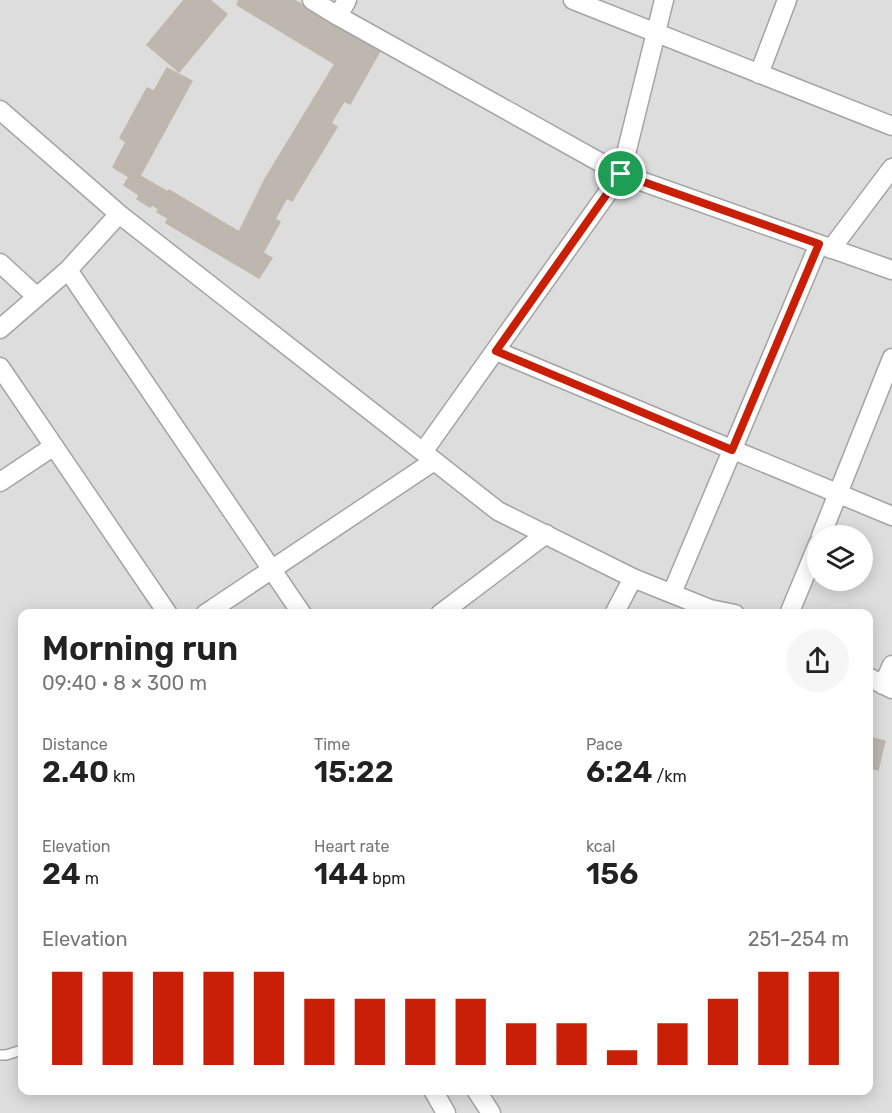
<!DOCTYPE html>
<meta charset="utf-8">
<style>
body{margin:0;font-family:Rubik,sans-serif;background:#f6f6f6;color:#222;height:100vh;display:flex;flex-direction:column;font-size:22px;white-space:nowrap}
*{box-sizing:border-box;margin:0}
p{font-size:20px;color:#767676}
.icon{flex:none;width:33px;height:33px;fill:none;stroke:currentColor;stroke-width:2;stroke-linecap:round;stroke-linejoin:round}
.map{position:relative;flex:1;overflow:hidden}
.panel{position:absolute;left:18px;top:609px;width:855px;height:486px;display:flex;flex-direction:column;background:#fff;border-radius:12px;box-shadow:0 3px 15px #0003}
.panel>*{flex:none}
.controls{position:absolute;left:807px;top:525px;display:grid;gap:12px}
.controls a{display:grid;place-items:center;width:66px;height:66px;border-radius:50%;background:#fff;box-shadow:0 3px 15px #0003;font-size:30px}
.pin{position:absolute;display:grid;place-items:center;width:51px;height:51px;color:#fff;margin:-26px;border:3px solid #fff;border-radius:50%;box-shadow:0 2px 6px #0007}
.round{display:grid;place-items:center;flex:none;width:63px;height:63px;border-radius:32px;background:#f6f6f6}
.overview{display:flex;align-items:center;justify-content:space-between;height:102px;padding:0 24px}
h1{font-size:33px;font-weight:600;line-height:45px}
.figures{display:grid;grid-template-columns:repeat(3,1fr);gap:9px;height:102px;padding:6px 24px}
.figures div{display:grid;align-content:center}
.figures b{font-size:30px;font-weight:600}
.figures small{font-size:16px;font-weight:400}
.figures p{font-size:16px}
.chart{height:168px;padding:12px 24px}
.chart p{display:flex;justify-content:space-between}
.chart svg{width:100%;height:108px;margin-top:6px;stroke:#c91f07;stroke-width:6}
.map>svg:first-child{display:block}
.residential{fill:#dedddd;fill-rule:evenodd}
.building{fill:#bdb7b0;stroke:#c1b7a9;stroke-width:1.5}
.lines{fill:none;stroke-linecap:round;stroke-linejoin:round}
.service-casing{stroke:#a4a4a4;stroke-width:12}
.minor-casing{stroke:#a4a4a4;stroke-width:21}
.service{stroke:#fff;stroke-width:9}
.minor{stroke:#fff;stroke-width:18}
.route-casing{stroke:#fff;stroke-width:12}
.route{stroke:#c91f07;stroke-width:8}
</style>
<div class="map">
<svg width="892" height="1113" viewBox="0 0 892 1113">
<rect width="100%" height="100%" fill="#f0eee6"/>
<path class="residential" d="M0,0H892V1113H0ZM818,536H862V580H818ZM22,614H868V1090H22Z"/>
<path class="building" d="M184,0H210L227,14L179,72L147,45Z
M239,0H294L380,51L350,104L344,101L331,123L337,127L292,201L287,198L275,219L280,222L263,253L272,258L259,278L166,223L168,218L157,212L169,190L239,232L265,179L335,64L237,5Z
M167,68L192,81L140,176L168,192L159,209L152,205L150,207L137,199L139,195L124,185L129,177L113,167L126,142L120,138L147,88L154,91Z
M868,737L885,741L878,770L868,767Z"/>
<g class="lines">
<defs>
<path id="service" d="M0,1055H6L22,1050"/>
<path id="minor" d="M312,0L338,16L621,174L892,270
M573,0L892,126
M338,16L347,0
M759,74L787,0
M0,110L119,214L423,452L621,174L664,0
M831,249L892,168
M0,263L37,297
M68,270L302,614
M0,329L68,270L119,214
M496,351L892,516
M0,367L168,614
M423,452L498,511L633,578L710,609L735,614
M0,482L54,446
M821,536L892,358
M672,593L819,244
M205,614L434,461
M440,614L546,534
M614,614L633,578
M789,614L818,544
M868,677L892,689
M883,685L892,665
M433,1090L446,1113
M476,1090L491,1113"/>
</defs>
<use href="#service" class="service-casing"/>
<use href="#minor" class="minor-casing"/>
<use href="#service" class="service"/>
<use href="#minor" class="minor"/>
</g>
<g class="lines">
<defs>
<path id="route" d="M621,174L819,244L732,450L496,351Z"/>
</defs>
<use href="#route" class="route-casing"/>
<use href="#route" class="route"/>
</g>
</svg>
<div class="controls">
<a><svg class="icon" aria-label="layers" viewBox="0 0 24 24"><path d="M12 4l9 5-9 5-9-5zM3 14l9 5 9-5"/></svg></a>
</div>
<div class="pin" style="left:621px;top:174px;background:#1e9e55"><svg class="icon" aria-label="arrive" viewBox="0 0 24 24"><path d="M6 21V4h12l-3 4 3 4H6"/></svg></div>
<section class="panel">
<div class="overview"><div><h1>Morning run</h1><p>09:40 · 8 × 300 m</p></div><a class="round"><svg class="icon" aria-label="share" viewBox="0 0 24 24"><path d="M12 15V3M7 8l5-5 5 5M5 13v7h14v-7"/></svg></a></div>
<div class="figures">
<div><p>Distance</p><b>2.40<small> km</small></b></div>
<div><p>Time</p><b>15:22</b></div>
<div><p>Pace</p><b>6:24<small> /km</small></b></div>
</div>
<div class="figures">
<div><p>Elevation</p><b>24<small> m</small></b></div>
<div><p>Heart rate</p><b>144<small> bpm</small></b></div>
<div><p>kcal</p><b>156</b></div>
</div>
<div class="chart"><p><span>Elevation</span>251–254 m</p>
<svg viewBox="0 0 160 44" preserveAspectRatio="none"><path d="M5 44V6M15 44V6M25 44V6M35 44V6M45 44V6M55 44V17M65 44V17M75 44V17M85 44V17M95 44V27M105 44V27M115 44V38M125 44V27M135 44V17M145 44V6M155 44V6"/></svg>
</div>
</section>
</div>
